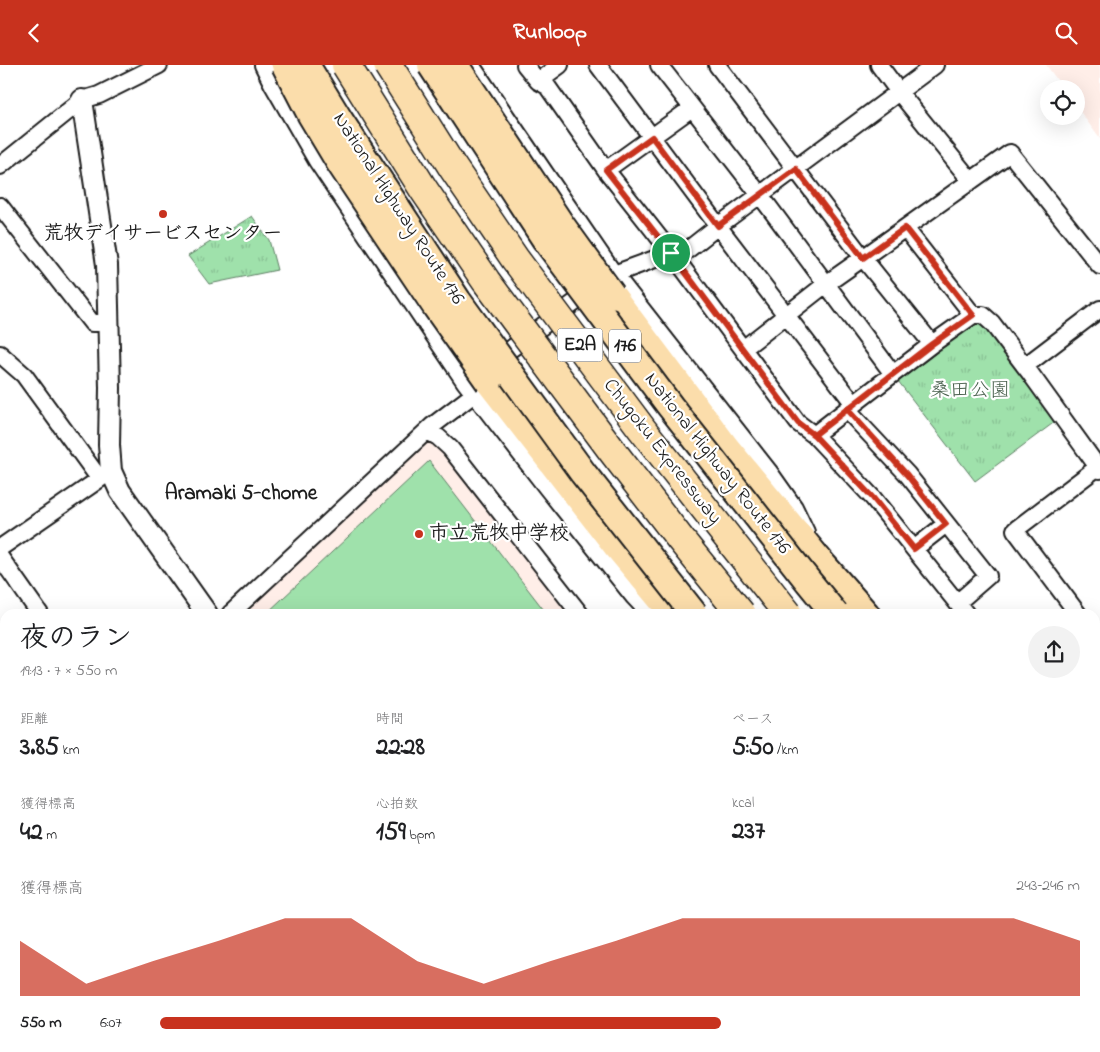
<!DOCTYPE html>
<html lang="ja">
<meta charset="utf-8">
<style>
body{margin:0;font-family:"Indie Flower","Klee One",sans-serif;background:#f2f2f2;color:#202124;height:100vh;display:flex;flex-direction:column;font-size:19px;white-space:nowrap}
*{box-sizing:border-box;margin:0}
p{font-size:16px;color:#757577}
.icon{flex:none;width:28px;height:28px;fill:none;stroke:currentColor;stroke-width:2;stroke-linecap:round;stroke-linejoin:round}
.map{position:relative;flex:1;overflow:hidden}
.sheet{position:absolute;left:0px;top:544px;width:1100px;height:444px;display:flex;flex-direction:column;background:#fff;border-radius:15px 15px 0 0;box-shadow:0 5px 20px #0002}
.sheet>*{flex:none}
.buttons{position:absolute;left:1040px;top:15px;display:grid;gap:10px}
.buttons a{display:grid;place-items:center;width:45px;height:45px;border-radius:50%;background:#fff;box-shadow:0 5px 20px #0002;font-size:25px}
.pin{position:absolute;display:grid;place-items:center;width:42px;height:42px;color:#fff;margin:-21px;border:2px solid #fff;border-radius:50%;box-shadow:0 1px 5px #0007}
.round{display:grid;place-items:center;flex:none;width:52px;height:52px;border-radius:26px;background:#f2f2f2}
.headline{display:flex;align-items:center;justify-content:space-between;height:85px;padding:0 20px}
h1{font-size:28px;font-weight:700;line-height:38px}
.metrics{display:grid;grid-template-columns:repeat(3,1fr);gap:8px;height:85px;padding:5px 20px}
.metrics div{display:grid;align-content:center}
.metrics b{font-size:25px;font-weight:700}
.metrics small{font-size:14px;font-weight:400}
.metrics p{font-size:14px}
.chart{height:140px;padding:10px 20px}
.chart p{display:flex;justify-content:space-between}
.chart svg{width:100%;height:90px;margin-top:5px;fill:#c8321e;opacity:.7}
ul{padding:0 20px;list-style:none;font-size:16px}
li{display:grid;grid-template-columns:80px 60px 1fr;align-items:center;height:38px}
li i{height:12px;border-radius:6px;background:#c8321e}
header{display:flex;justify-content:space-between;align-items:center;height:65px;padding:0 20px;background:#c8321e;color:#fff;font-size:22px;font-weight:700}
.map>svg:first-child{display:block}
.built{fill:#ffeee8}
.grass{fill:url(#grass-tufts);stroke:#5e7e64}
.garden{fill:#9fe1ab;stroke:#5e7e64}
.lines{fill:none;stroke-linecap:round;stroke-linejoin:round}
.minor-casing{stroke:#1c1c1c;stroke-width:20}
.tertiary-casing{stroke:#1c1c1c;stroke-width:24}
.secondary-casing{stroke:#1c1c1c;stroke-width:26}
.trunk-casing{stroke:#1c1c1c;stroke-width:30}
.motorway-casing{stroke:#1c1c1c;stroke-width:31}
.minor{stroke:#fff;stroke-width:16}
.tertiary{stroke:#fff;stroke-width:20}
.secondary{stroke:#fff;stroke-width:22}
.trunk{stroke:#fbddab;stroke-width:26}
.motorway{stroke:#fbddab;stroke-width:28}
.trunk-bridge-casing{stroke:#1c1c1c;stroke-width:30;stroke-linecap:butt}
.motorway-bridge-casing{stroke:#1c1c1c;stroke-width:31;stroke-linecap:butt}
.trunk-bridge{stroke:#fbddab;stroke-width:26}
.motorway-bridge{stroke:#fbddab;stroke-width:28}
.route-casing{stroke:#fff;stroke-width:10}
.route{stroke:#c8321e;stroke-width:6}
.poi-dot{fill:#c8321e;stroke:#fff;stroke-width:2}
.labels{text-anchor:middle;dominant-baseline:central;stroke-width:4.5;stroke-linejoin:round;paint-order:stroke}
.shield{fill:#fff;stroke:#606060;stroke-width:1}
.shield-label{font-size:19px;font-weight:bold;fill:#1c1c1c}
.street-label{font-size:20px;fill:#1c1c1c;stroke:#fff}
.poi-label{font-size:20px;font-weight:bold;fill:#1c1c1c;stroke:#fff}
.park-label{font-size:20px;fill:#4a614e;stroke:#fff}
.neighbourhood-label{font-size:21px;font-weight:bold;fill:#1c1c1c;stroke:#fff}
</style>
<header><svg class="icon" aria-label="back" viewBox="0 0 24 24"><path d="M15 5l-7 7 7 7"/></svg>Runloop<svg class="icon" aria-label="search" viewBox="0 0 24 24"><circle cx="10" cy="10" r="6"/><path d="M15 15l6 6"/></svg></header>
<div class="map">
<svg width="1100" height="987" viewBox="0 0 1100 987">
<defs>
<pattern id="grass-tufts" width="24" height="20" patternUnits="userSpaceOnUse" patternTransform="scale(1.25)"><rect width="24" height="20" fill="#9fe1ab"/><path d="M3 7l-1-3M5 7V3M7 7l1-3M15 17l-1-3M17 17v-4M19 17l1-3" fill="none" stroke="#88c093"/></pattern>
</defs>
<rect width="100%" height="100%" fill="#fff"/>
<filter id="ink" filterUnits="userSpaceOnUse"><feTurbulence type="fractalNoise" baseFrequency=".02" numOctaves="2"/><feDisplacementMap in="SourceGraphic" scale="10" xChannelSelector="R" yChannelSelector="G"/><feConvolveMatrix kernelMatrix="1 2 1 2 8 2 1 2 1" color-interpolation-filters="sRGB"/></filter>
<g filter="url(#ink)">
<path class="built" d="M1046,0H1100V74L1076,41V24H1064Z
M427,373L453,389L576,549H239Z"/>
<path class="grass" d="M252,151L269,175L277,205L209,219L188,191Z
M975,259L984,261L1056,356L975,416L898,316Z"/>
<path class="garden" d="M429,396L547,549H266Z"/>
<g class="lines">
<defs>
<path id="minor" d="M263,0L273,20L317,96L465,317L547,423L634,532L650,549
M471,0L614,209L770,408L794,442L806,467
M525,0L538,16L547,21L606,105L676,194L798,358L814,370L854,339L718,161L598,0
M659,0L760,130L893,309
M717,0L863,193L1010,88L1100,201
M879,0L899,27L971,116
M538,16L560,0
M0,101L82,35L99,30L159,0
M606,105L692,43
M0,141L92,258H108
M905,163L973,250
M676,194L718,161L935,0
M743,284L826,219L863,193L932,279
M0,289L24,310L99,413
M493,297L614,209L671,188
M1025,301L1100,244
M854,339L932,279L973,250H983L992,258L1030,308L1100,405
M847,345L907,409L988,511L957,538
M427,366L438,372L450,383L580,549
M814,370L873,433L966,549
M0,483L107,409
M914,484L946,459
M0,492L40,549
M230,549L432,361L474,329
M1078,549L1015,465L1098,402
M1095,572L1100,579
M0,729L5,736
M1095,765L1100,761
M1095,785L1100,791
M0,982L5,979
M175,982L178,987
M290,982L293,987
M767,982L772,987
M941,982L944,987
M1027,982L1031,987
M44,987L50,982
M392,987L399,982"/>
<path id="tertiary" d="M82,35L107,200L110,323L109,380L111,406L120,426L207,549
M0,803L5,797
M0,954L5,962
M19,982L22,987
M549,982L554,987"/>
<path id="secondary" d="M1095,627L1100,623
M636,987L641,982"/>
<path id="trunk" d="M612,230L726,382L824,501L866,549
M489,317L617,482L673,549
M1095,807L1100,813
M1095,843L1100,849
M1043,982L1047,987
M1072,982L1076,987"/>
<path id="motorway" d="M1095,898L1100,903
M1095,951L1100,957"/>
</defs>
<use href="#minor" class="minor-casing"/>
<use href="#tertiary" class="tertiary-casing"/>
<use href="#secondary" class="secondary-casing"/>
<use href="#trunk" class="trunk-casing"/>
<use href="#motorway" class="motorway-casing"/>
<use href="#minor" class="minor"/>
<use href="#tertiary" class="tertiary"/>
<use href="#secondary" class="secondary"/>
<use href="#trunk" class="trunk"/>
<use href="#motorway" class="motorway"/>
<defs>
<path id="trunk-bridge" d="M285,0L311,50L341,100L436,242L489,317
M306,0L339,54L458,236L583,408L694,549
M431,0L545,174L670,341L808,516L835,549
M455,0L562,161L612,230"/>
<path id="motorway-bridge" d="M346,0L424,125L486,216L613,387L681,475L741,549
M388,0L453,103L515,194L642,364L788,549"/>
</defs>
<use href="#trunk-bridge" class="trunk-bridge-casing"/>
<use href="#motorway-bridge" class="motorway-bridge-casing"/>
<use href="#trunk-bridge" class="trunk-bridge"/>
<use href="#motorway-bridge" class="motorway-bridge"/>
</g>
</g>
<g class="lines" filter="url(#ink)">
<defs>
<path id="route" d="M671,188L798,358L814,370L847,344L907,410L946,459L914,484L873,433L814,370L932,279L973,250L905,163L863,193L796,104L718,161L652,72L606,105L671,188"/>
</defs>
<use href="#route" class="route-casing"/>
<use href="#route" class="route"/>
</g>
<g class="poi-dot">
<circle cx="163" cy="149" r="5"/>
<circle cx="419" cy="469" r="5"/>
</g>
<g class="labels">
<g class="shield">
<rect x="557.5" y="263.5" width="45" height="33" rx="4"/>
<rect x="609" y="264.5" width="32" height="33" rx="4"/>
</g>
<g class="shield-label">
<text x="580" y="280">E2A</text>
<text x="625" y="281">176</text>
</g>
<g class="street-label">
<text transform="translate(398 144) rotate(57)">National Highway Route 176</text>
<text transform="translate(662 387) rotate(52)">Chugoku Expressway</text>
<text transform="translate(717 399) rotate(52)">National Highway Route 176</text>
</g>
<g class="poi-label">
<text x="163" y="169">荒牧デイサービスセンター</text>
<text x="429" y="469" text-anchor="start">市立荒牧中学校</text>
</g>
<g class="park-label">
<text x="970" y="326">桑田公園</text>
</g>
<g class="neighbourhood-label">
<text x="241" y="429">Aramaki 5-chome</text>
</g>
</g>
</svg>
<div class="buttons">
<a><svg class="icon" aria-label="locate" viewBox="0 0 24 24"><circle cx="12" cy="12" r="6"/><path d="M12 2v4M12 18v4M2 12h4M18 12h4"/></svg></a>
</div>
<div class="pin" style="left:671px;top:188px;background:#1e9e55"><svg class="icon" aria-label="arrive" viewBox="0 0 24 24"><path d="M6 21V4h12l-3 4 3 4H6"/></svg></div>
<section class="sheet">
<div class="headline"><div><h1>夜のラン</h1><p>19:13 · 7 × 550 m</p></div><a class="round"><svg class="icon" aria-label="share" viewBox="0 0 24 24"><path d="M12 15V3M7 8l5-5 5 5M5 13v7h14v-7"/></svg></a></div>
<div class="metrics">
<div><p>距離</p><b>3.85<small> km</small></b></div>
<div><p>時間</p><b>22:28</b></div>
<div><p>ペース</p><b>5:50<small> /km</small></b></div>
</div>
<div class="metrics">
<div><p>獲得標高</p><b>42<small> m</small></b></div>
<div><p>心拍数</p><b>159<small> bpm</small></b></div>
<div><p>kcal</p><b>237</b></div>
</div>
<div class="chart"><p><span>獲得標高</span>243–246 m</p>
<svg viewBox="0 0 160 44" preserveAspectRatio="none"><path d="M0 44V17L10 38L20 27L30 17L40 6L50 6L60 27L70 38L80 27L90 17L100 6L110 6L120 6L130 6L140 6L150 6L160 17V44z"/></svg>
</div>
<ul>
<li><b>550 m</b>6:07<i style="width:61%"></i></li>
</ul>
</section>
</div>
